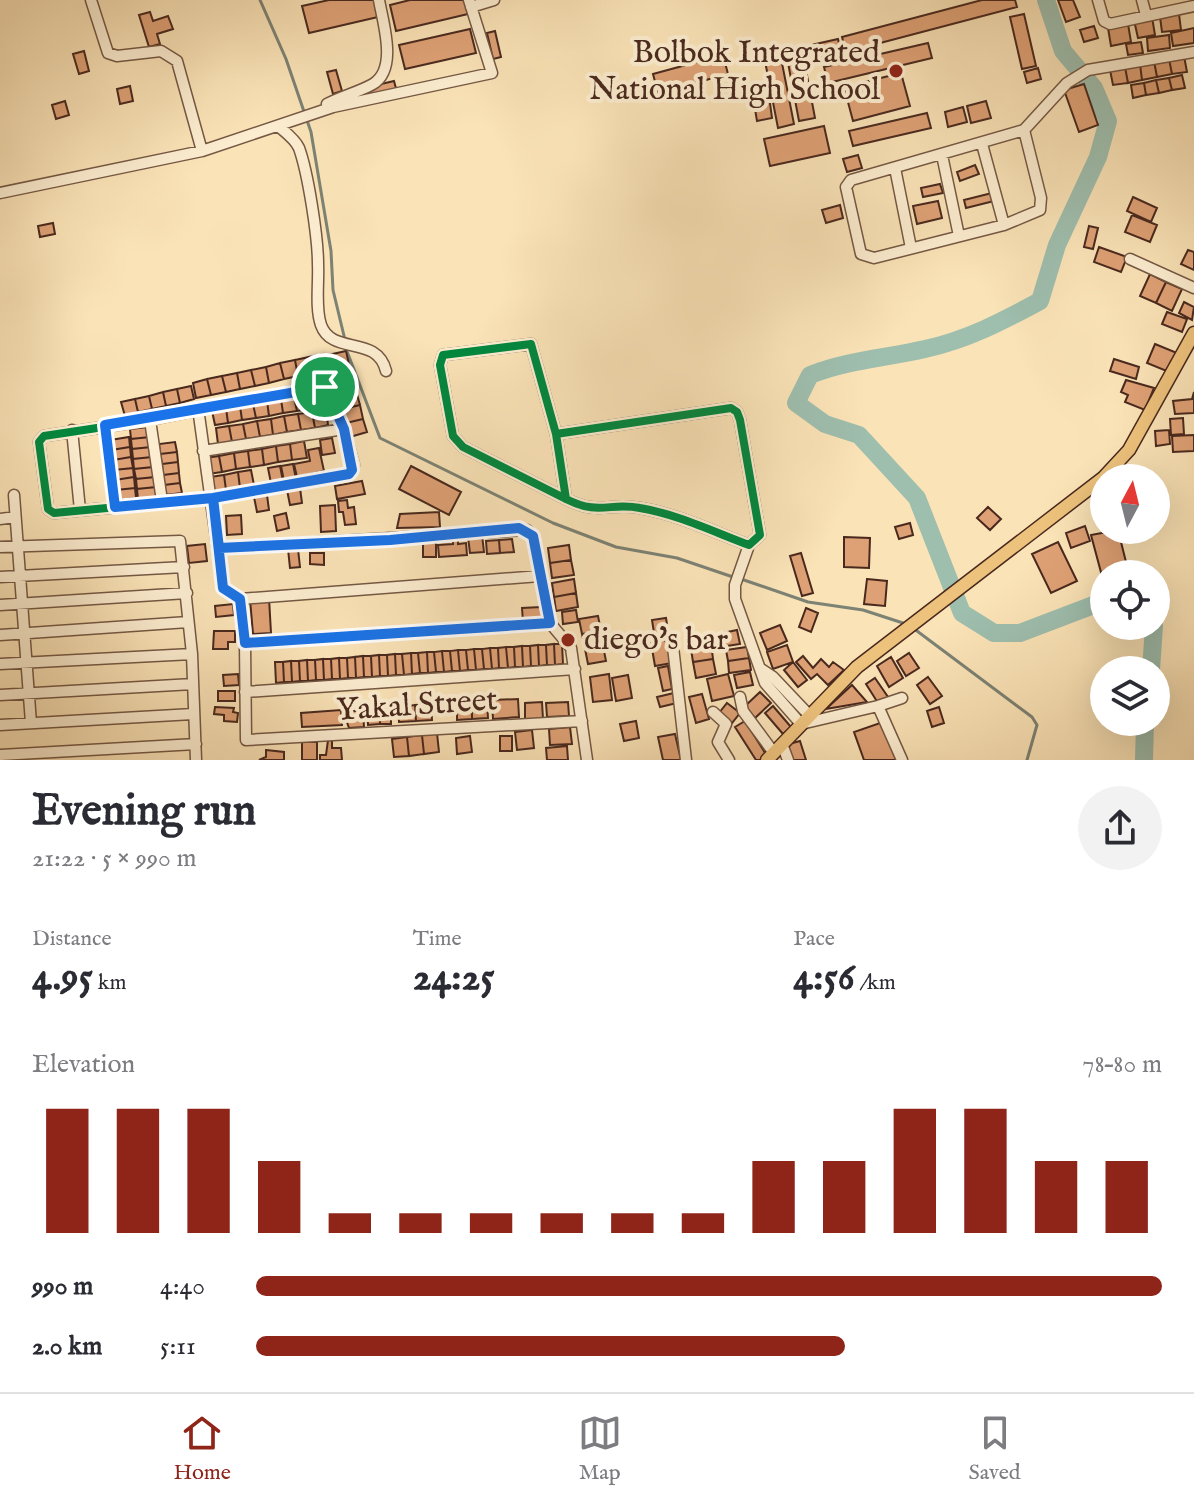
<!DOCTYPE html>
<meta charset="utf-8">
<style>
body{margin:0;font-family:"IM FELL English",serif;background:#f2f2f3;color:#2b2b33;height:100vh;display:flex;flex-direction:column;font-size:30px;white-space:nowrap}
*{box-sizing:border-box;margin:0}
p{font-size:26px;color:#7c7c81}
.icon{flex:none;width:44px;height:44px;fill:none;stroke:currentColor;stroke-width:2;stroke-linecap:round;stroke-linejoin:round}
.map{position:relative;height:760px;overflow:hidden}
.panel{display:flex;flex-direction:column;background:#fff;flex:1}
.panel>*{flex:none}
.needle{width:52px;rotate:7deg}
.buttons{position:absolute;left:1090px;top:464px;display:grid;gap:16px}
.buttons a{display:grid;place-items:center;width:80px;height:80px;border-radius:50%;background:#fff;box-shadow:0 8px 32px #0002;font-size:40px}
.pin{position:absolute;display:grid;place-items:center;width:68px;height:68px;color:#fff;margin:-34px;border:4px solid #fff;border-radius:50%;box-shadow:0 2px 8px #0007}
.round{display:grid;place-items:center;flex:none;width:84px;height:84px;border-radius:42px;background:#f2f2f3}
.headline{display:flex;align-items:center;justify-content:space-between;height:136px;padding:0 32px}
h1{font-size:44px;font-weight:700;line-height:60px}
.figures{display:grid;grid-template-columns:repeat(3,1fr);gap:12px;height:136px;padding:8px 32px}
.figures div{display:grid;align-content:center}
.figures b{font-size:40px;font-weight:700}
.figures small{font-size:22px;font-weight:400}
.figures p{font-size:22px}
.chart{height:224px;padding:16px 32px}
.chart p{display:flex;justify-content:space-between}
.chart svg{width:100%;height:144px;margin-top:8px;stroke:#8f2418;stroke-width:6}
ul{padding:0 32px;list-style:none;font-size:26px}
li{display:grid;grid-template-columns:128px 96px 1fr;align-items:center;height:60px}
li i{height:20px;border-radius:10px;background:#8f2418}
.dock{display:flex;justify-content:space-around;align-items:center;height:112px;border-top:2px solid #e1e1e2;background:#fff;font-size:22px;color:#7c7c81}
.dock a{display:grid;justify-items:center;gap:4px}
.dock .selected{color:#8f2418}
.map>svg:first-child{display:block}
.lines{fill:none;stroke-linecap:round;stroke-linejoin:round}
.stream{stroke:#7c8274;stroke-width:3}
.river{stroke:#9ebeae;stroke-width:18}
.building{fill:#dea175;stroke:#49291e;stroke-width:2}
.minor-casing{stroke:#755844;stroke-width:13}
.major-casing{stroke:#49291e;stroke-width:15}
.minor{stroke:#fcedd0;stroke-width:10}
.major{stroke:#edc27c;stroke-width:12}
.cycleway-casing{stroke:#fcedd0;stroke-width:13}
.cycleway{stroke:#00873e;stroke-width:8}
.route-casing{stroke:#fff;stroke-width:16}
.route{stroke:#1a73e8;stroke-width:10}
.poi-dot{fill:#8f2418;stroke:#fcedd0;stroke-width:3}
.labels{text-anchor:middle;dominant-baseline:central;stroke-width:8;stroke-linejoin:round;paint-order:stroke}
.poi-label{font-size:32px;fill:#49291e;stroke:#fcedd0;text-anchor:end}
.street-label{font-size:32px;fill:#49291e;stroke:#fcedd0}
</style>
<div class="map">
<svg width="1194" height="760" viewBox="0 0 1194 760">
<rect width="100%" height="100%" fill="#fae3b7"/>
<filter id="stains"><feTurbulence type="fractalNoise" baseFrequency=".0025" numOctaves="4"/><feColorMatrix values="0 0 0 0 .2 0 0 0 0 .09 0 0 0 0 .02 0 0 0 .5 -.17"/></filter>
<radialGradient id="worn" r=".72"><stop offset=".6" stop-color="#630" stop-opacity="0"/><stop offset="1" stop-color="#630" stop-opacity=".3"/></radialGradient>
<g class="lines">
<path class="stream" d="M260,0L286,59L311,132L331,251L333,290L345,340
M345,346L380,438L553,523L616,547L677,558L733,577
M741,579L808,602L863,610L906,624
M913,628L1032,717L1037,725L1027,760"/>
<path class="river" d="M1046,0L1063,51L1094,88L1108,121L1098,157L1057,245L1040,301C1003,321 967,340 925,349C886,358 848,360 810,375L796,403L825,424L859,435L917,498L962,613L994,633H1020L1104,601
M1151,670L1154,626
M1144,760L1145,722"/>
</g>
<path class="building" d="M329,0H374L378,17L309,33L302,6Z
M410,0H464L468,14L396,31L390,5Z
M982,0H1015L1017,7L846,52L842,37Z
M1058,0H1073L1080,17L1066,22Z
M150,12L153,21L168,16L173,29L157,34L160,44L149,47L139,15Z
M1024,14L1036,66L1022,69L1010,17Z
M1179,14L1181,30L1162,32L1160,17Z
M1152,17L1155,35L1138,38L1134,20Z
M1128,24L1131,42L1111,46L1108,28Z
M1094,26L1098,38L1084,42L1080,30Z
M1194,28V43L1173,46L1171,33Z
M470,29L476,53L405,69L399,45Z
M495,31L501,57L493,59L487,33Z
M1169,35L1170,48L1148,51L1147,38Z
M838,39L841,52L814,58L811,45Z
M1141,42L1143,53L1128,55L1126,44Z
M928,43L932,58L828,83L824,67Z
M802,49L815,118L799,121L786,52Z
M84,51L89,71L79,74L73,54Z
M780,53L794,124L778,128L764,56Z
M723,55L728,74L658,93L653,74Z
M1184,56L1187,72L1172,74L1169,59Z
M1169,59L1172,74L1157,77L1154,61Z
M1154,61L1157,77L1142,80L1140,64Z
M1140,64L1142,80L1128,83L1125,67Z
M1125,67L1128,83L1113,85L1110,70Z
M1038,68L1041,79L1027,83L1024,72Z
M336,70L342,91L333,94L327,72Z
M901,73L910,106L853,121L844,87Z
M1182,75L1185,88L1172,90L1169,78Z
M1169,78L1172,90L1159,93L1156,80Z
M1156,80L1159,93L1146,95L1144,83Z
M394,81L397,92L367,100L364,88Z
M1144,83L1146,95L1133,98L1131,85Z
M1084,84L1098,125L1079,132L1064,90Z
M130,86L133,101L120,104L117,89Z
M768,88L772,118L757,121L752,91Z
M65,101L69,115L56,119L52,105Z
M986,101L991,118L971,123L967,106Z
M963,107L967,122L948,127L945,112Z
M927,113L931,128L853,146L849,131Z
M824,126L830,153L770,166L764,139Z
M858,155L862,168L847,172L843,159Z
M975,165L979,174L960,181L957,172Z
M940,184L943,193L923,197L921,188Z
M992,193L994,201L966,208L964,200Z
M1133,197L1157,208L1151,222L1127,211Z
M938,201L942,218L917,224L913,206Z
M840,205L843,218L826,223L822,210Z
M1132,215L1157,225L1150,242L1125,232Z
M53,223L55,234L40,237L38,226Z
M1089,226L1098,228L1093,249L1084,247Z
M1099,247L1127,257L1121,272L1094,262Z
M1188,250L1194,252V270L1181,264Z
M1150,274L1166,282L1156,303L1140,296Z
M1166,282L1182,289L1172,311L1156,303Z
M1184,302L1194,307L1192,320L1179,313Z
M1167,312L1187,319L1182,332L1162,324Z
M1155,344L1177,353L1169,372L1147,363Z
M346,351L349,364L332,369L328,355Z
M324,354L328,370L313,373L309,357Z
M309,357L313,373L298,376L295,360Z
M1114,359L1139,367L1136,379L1110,371Z
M295,360L298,376L284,379L280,363Z
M280,363L284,379L269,383L266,367Z
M349,364L353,378L336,382L332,369Z
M266,367L269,383L255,386L251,370Z
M251,370L255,386L240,389L237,373Z
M237,373L240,389L226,392L222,376Z
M222,376L226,392L211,395L207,379Z
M353,378L356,391L339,396L336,382Z
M207,379L211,395L196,398L193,383Z
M1126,380L1154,388L1145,410L1125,402L1128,395L1121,392Z
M191,386L194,399L180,403L177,389Z
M177,389L180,403L166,406L163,392Z
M356,391L360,405L343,409L339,396Z
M163,392L166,406L152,409L149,396Z
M322,392L324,406L311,409L308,394Z
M1194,392V413L1175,414L1173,401L1192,399Z
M308,394L311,409L297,411L294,397Z
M149,396L152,409L138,412L135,399Z
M294,397L297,411L283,413L281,399Z
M135,399L138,412L125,416L121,402Z
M281,399L283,413L269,416L267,401Z
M267,401L269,416L256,418L253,404Z
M253,404L256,418L242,420L240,406Z
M360,405L363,419L346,423L343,409Z
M240,406L242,420L228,423L226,408Z
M226,408L228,423L215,425L212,411Z
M326,409L328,425L315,428L312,412Z
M312,412L315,428L301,430L298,414Z
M298,414L301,430L287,432L284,416Z
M284,416L287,432L273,435L271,419Z
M1183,418L1184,434L1171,435L1170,419Z
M271,419L273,435L260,437L257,421Z
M363,419L367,432L350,437L346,423Z
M257,421L260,437L246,439L243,424Z
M243,424L246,439L232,442L229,426Z
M229,426L232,442L218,444L216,428Z
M148,427L150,437L131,439L130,429Z
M1169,430L1170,444L1156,446L1155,431Z
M1194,435V451L1173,452L1172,436Z
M129,437L130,447L111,450L110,440Z
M150,437L151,447L132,449L131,439Z
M332,438L335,453L322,455L320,440Z
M304,441L307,458L292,460L290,444Z
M175,442L177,452L160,454L159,444Z
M290,444L292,460L278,462L276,446Z
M276,446L278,462L264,465L262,449Z
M130,447L131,457L113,460L111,450Z
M151,447L152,457L133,459L132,449Z
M319,448L324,471L297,477L294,464L310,461L308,450Z
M262,449L264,465L250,467L248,451Z
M248,451L250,467L236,469L234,453Z
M177,452L178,462L162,464L160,454Z
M234,453L236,469L222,472L219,456Z
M219,456L222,472L208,474L205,458Z
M131,457L133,468L114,470L113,460Z
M152,457L153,467L134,469L133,459Z
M178,462L179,473L163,475L162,464Z
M293,464L296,479L284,481L281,466Z
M280,466L283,481L271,483L268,468Z
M411,466L461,492L449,515L399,489Z
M153,467L155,477L136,479L134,469Z
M133,468L134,477L115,480L114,470Z
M251,470L254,485L240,488L238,472Z
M238,472L240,488L226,490L224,475Z
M179,473L180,483L164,485L163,475Z
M224,475L226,490L213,493L210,477Z
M134,477L135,488L116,490L115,480Z
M155,477L156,487L137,489L136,479Z
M362,481L365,494L337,499L335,486Z
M180,483L182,493L165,495L164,485Z
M156,487L157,497L138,499L137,489Z
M135,488L136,498L117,500L116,490Z
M300,488L302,503L290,505L287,490Z
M267,495L269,510L257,512L254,497Z
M347,500L348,508L354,507L356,524L345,525L343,512H339L338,501Z
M335,505L336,531L321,532L320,506Z
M988,507L1001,519L990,530L977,518Z
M439,512L440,527L397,528L400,514Z
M286,513L289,528L277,531L274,516Z
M241,515L242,534L227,535L226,516Z
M910,523L913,535L899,539L895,527Z
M1085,526L1090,541L1071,548L1066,533Z
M1118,530L1128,570L1102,576L1091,535Z
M482,535L484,552L470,553L468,537Z
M844,537L870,538L869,568L844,567Z
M453,538H458V544L466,543L467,555L439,557L438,545L453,544Z
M512,539L514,552L500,553L499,540Z
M499,540L500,553L487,554L486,541Z
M1058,542L1077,581L1051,593L1032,554Z
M423,543H436V557H423Z
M205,544L207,561L189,563L187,546Z
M569,545L571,560L550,563L548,548Z
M288,549H298L300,567L290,568Z
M310,553H324V565L310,564Z
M801,553L813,593L802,596L790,556Z
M571,560L574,575L552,578L550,563Z
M574,579L576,593L554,597L552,583Z
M867,579L887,581L885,606L864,604Z
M576,593L578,607L556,611L554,597Z
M269,598L271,633L253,634L250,599Z
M233,604L234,615L216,617L215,606Z
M541,607L542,621L523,622L522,608Z
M806,608L818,613L811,632L799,627Z
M576,610L578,622L563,624L562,612Z
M598,616L601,631L582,634L579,619Z
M666,618L669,637L655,639L652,620Z
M780,625L787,641L767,650L760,633Z
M737,630L740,644L720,647L718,634Z
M214,631H235V642H228V649H213Z
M601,631L603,646L585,649L582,634Z
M697,635L699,645L717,640L719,650L712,651L713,659L693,662L689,636Z
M668,640L672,663L655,666L651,643Z
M554,644H562L563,664L555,665Z
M554,644L555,665H547L546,645Z
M538,645H546L547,665L539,666Z
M538,645L539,666H531L530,646Z
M787,645L793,662L773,669L767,652Z
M522,646H530L531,666L523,667Z
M522,646L523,667H515L514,647Z
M603,646L606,661L588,664L585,649Z
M506,647L508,668H499L498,648Z
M506,647H514L515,667L508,668Z
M747,647L749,658L728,661L726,650Z
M490,648H498L499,668L492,669Z
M490,648L492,669H484L482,649Z
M474,649H482L484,669L476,670Z
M474,649L476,670H468L466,650Z
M458,650H466L468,670L460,671Z
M458,650L460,671H452L450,651Z
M442,651H450L452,671L444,672Z
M442,651L444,672H436L434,652Z
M427,652L428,673H420L418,653Z
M427,652H434L436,672L428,673Z
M411,653H418L420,673L412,674Z
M411,653L412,674L404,675L402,654Z
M909,653L919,668L906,676L897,661Z
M395,654L396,675L388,676L387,655Z
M395,654H402L404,675H396Z
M379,655H387L388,676H380Z
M379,655L380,676L372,677L371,656Z
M363,656H371L372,677H364Z
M363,656L364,677L356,678L355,657Z
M803,656L813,668L821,659L829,667L833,662L844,670L828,685L817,674L811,679L796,662Z
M355,657L356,678H348L347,658Z
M891,657L903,678L889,687L877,666Z
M339,658H347L348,678L340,679Z
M339,658L340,679H332L331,659Z
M749,658L751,670L729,673L728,661Z
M323,659L324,680H316L315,660Z
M323,659H331L332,679L324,680Z
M713,659L716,674L696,678L693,662Z
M307,660H315L316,680L308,681Z
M307,660L308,681H300L299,661Z
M291,661H299L300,681L292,682Z
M291,661L292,682H284L283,662Z
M275,662H283L284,682L276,683Z
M793,662L807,680L798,687L784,670Z
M668,666L672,689L663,691L658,668Z
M750,672L753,685L737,688L734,675Z
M238,674L239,685L224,686L223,675Z
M609,674L612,700L593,702L590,677Z
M728,674L734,696L712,701L707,679Z
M628,675L632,698L616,701L612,678Z
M928,677L942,696L930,704L917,685Z
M875,678L888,697L878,703L866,684Z
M852,685L867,702L826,709Z
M218,691H235V701H218Z
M760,692L771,703L755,718L744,707Z
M674,693L677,703L660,707L657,697Z
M702,694L709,719L696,723L689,697Z
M518,699L519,717L493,719L492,700Z
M487,701L488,718L472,719V702Z
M457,702H472V719L457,720Z
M542,702L543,719L525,720V703Z
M568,702L569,716L547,717L546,703Z
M727,703L740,713L732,723L719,713Z
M431,704L432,720L416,721L415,705Z
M415,705L416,721L399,722L398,707Z
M773,706L791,727L783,734L765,713Z
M215,707L234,708L233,712L238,713L237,722L224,721V715L214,714Z
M939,707L944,723L932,727L927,711Z
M379,708H391V724H380Z
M379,708L380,724L368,725L367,709Z
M341,710L342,725L302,727L301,713Z
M343,711H363L364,727L349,728Z
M636,721L639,738L624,741L620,724Z
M745,721L767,756L760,760H756L735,727Z
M883,722L896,760H864L854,732Z
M570,727L572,744L550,745L549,729Z
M532,730L534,748L517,750L515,732Z
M437,733L439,752L424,754L422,735Z
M675,734L681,760H663L658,737Z
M422,735L424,754L409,756L407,737Z
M470,736L472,752L457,754L456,738Z
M500,736H512V751H500Z
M407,737L409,756L394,757L392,739Z
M328,740H332V748H341L342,760H320V755H326Z
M800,741L806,760H790L785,745Z
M302,742H317V760H302Z
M567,746L568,760H547L546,748Z
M266,750L284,752V760H259L266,757Z"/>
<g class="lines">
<defs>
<path id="minor" d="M91,0L108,53L117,56L161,51L177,61L202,151
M1098,0L1104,21L1110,24L1194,6
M1142,0L1146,15
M471,7L494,0
M327,104C342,96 359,92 373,84C398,69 383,23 379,0
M278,126C285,132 295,139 299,148C308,173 318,237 318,264C319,283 315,308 321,325C332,356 377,334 386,371
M1024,130L1041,198L1040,210L1004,225L874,258L861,254L846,187L851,180L1024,130L1067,83L1088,70L1194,52
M982,144L1004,225
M942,155L959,236
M895,168L911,248
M0,193L202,151L333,107L492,73L469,0
M1130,259L1194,288
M322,385L344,429L354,465L349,474L213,498L54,513L48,509L39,442L44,436L150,420Z
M198,408L223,588L240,599L540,576
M150,420L162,501
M105,425L115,507
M72,430L80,510
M556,434L731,408L737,412L740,420L760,535L749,545C714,532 677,514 640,508C610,502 599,516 566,499L463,447L453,436L440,365L443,355L531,344L556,434L566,499
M203,451L344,429
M14,495L31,723
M0,519L15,517
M749,545L735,585V599L765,683L801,724L878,706L902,760
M0,547L180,541L192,654L196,760
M219,548L527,530L533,536L550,623L571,648L587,760
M0,577L184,567
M240,599L245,643L246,740L582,721
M0,605L187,593
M0,635L188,622
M672,638L686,760
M245,643L550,623
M0,664L192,654
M761,669L773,677L809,715
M245,692L575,669
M0,695L193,684
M740,697L743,711L774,753
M878,706L902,698
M713,712L726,724L718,742L729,760
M0,725L193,714
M782,744L788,760
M0,755L196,744"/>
<path id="major" d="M767,760L857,667L1103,478L1129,450L1194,333"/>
</defs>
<use href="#minor" class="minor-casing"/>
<use href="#major" class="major-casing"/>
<use href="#minor" class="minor"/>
<use href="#major" class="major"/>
<defs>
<path id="cycleway" d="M322,385L344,429L354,465L349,474L213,498L54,513L48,509L39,442L44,436L150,420Z
M556,434L731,408L737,412L740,420L760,535L749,545C714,532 677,514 640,508C610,502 599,516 566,499L463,447L453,436L440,365L443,355L531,344L556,434L566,499"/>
</defs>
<use href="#cycleway" class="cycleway-casing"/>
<use href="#cycleway" class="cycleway"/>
</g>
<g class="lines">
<defs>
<path id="route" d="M325,387L105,425L115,507L213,498L223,588L240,599L245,643L550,623L533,536L519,528L390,540L219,548L213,498L349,474L352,470L344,429L325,387"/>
</defs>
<use href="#route" class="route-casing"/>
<use href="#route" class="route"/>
</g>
<g class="poi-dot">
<circle cx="896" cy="71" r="8"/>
<circle cx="568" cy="640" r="8"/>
</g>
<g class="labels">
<g class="poi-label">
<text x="880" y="53">Bolbok Integrated<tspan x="880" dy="37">National High School</tspan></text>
<text x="584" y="640" text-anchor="start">diego's bar</text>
</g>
<g class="street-label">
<text transform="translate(417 706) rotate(-4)">Yakal Street</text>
</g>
</g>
<rect width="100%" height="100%" filter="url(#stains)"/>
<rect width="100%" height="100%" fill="url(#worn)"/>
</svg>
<div class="buttons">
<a><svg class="needle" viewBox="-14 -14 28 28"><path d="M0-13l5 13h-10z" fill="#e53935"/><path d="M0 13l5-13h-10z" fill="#7c7c81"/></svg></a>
<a><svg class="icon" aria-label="locate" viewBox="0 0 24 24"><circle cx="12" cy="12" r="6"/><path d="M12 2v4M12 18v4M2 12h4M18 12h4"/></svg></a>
<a><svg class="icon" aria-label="layers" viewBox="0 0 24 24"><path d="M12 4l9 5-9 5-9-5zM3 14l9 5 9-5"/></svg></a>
</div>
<div class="pin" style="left:325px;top:387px;background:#1e9e55"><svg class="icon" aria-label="arrive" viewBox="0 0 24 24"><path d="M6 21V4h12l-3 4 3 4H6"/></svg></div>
</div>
<section class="panel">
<div class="headline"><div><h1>Evening run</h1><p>21:22 · 5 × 990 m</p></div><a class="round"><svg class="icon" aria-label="share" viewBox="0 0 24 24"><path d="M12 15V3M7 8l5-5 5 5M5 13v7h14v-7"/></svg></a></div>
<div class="figures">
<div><p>Distance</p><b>4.95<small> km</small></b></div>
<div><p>Time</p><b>24:25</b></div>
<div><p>Pace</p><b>4:56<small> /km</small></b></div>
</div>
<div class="chart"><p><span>Elevation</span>78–80 m</p>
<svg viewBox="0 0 160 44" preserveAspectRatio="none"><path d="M5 44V6M15 44V6M25 44V6M35 44V22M45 44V38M55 44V38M65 44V38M75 44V38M85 44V38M95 44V38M105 44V22M115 44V22M125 44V6M135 44V6M145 44V22M155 44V22"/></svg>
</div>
<ul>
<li><b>990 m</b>4:40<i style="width:100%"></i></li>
<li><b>2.0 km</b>5:11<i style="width:65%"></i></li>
</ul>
</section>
<nav class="dock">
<a class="selected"><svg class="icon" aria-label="home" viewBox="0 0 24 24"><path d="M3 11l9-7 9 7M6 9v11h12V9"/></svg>Home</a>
<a><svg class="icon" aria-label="map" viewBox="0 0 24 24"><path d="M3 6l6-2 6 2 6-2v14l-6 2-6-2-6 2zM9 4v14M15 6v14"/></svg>Map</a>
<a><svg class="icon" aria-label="saved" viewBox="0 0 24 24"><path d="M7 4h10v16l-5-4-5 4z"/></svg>Saved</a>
</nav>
